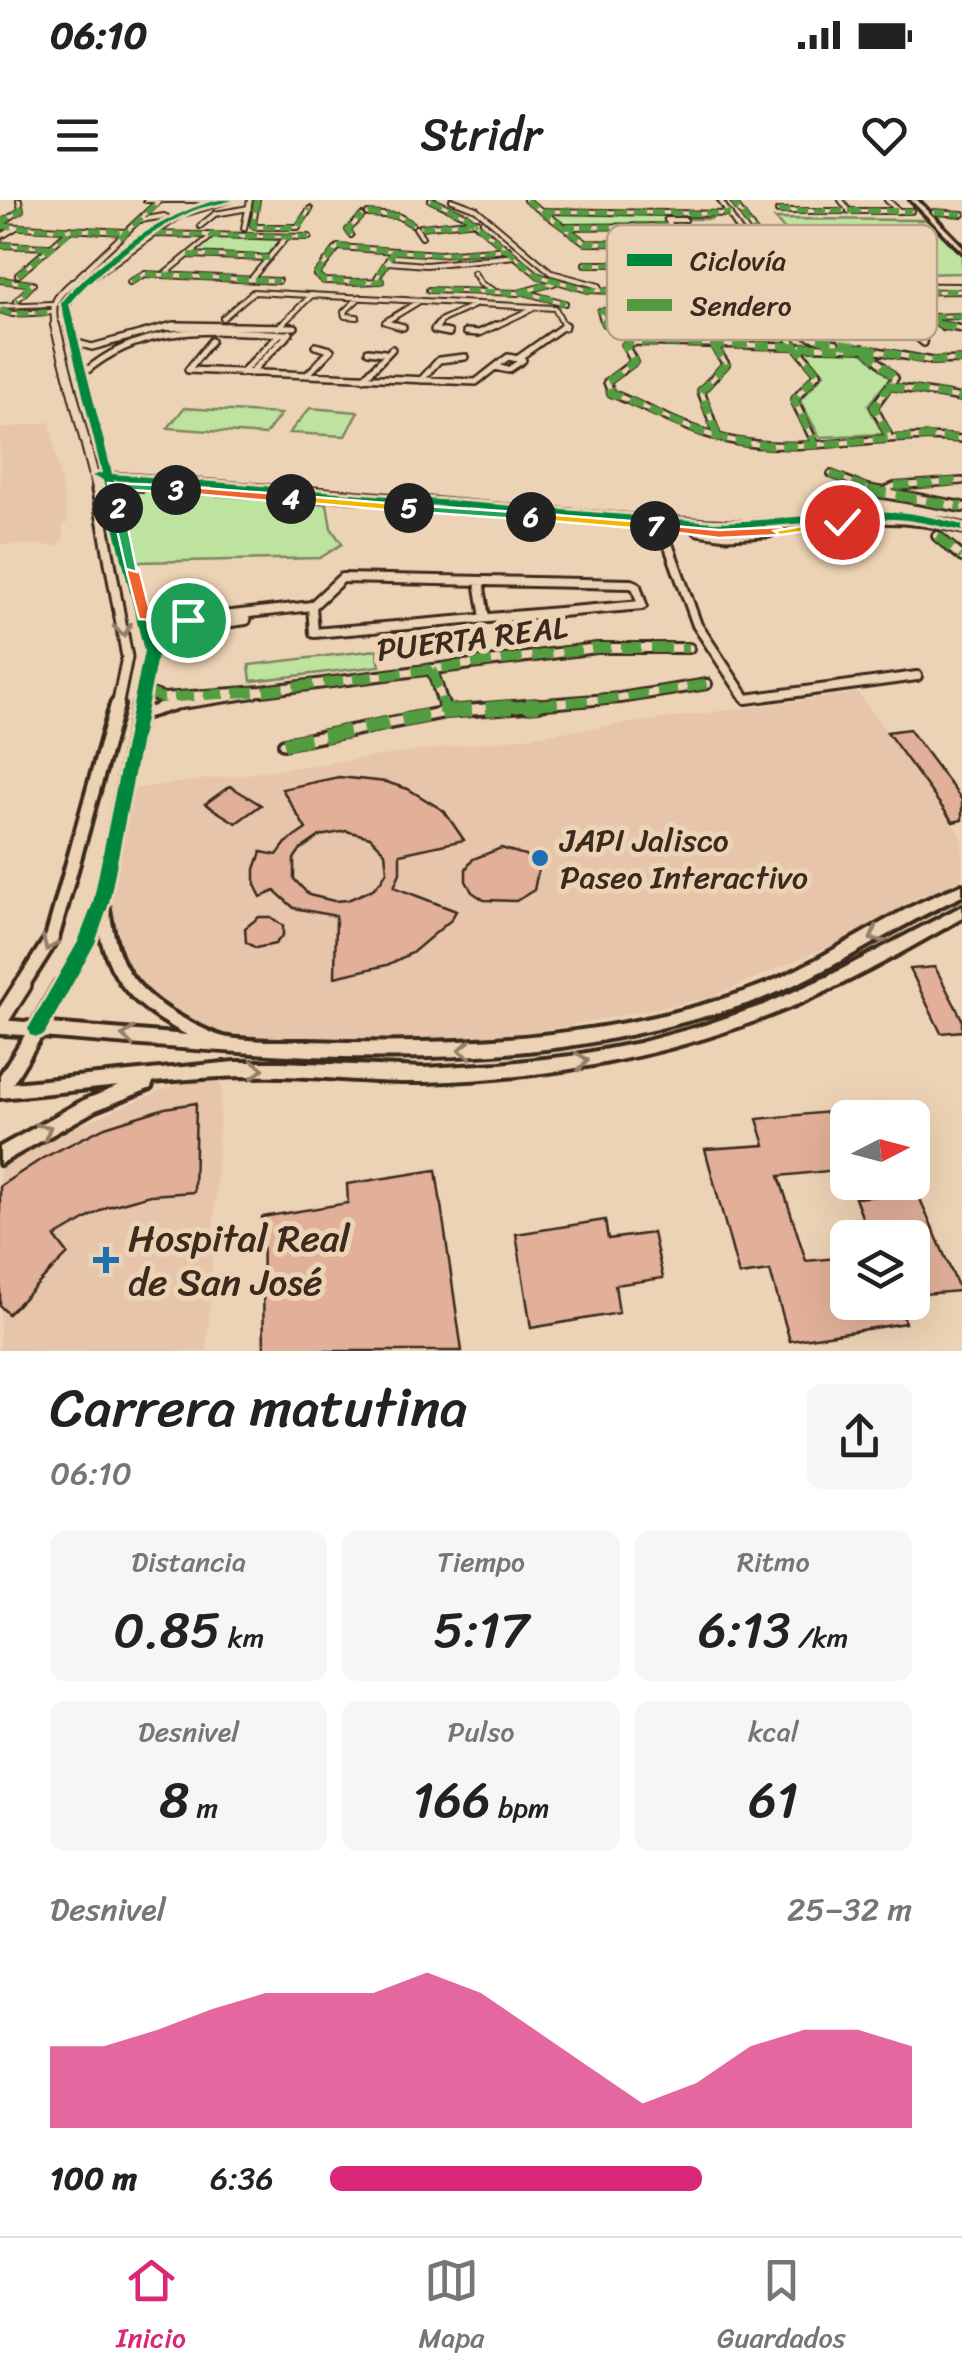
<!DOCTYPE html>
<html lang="es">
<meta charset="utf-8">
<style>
body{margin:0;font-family:Sriracha,sans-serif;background:#f6f6f6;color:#222;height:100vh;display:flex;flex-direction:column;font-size:38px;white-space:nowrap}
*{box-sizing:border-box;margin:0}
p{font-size:32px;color:#767676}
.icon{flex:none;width:55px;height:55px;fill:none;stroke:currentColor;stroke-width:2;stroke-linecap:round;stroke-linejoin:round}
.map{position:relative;height:1151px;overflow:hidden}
.panel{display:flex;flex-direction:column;background:#fff;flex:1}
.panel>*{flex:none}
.needle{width:65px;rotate:84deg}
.controls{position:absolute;left:830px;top:900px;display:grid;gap:20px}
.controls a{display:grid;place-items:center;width:100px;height:100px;border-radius:15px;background:#fff;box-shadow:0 10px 40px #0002;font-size:50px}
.pin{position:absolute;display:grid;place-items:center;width:85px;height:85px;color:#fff;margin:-42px;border:5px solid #fff;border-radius:50%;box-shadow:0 2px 10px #0007}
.km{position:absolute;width:50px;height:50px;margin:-25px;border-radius:50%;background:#222;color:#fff;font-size:28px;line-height:50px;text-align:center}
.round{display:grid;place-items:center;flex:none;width:105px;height:105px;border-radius:15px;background:#f6f6f6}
.headline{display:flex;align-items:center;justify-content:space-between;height:170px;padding:0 50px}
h1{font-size:55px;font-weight:600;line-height:75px}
.stats{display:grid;grid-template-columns:repeat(3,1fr);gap:15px;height:170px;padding:10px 50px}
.stats div{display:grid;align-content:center;border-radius:15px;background:#f6f6f6;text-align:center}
.stats b{font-size:50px;font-weight:600}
.stats small{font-size:28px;font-weight:400}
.stats p{font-size:28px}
.chart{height:280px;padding:20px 50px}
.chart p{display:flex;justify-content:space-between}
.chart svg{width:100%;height:180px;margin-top:10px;fill:#db2777;opacity:.7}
ul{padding:0 50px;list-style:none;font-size:32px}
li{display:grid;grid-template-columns:160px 120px 1fr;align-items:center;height:75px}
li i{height:25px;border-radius:12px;background:#db2777}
.status{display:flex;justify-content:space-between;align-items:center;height:70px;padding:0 50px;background:#fff;direction:ltr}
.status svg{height:28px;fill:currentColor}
header{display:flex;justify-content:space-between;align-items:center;height:130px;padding:0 50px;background:#fff;font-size:45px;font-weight:600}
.tab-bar{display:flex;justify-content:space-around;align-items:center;height:140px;border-top:2px solid #e0e0e0;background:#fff;font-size:28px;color:#767676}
.tab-bar a{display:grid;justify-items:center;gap:5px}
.tab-bar .selected{color:#db2777}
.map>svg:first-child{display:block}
.built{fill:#e6c5aa}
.green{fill:#bee39e;stroke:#7c865e;stroke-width:2.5}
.building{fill:#e2b099;stroke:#3b2a1e;stroke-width:2.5;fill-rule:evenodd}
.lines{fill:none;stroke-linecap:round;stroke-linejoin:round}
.minor-far3-casing{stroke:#3b2a1e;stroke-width:8}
.minor-far2-casing{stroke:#3b2a1e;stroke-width:10}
.minor-far1-casing{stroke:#3b2a1e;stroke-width:14}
.minor-casing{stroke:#3b2a1e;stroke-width:16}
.tertiary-far4-casing{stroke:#3b2a1e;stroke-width:9}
.tertiary-far3-casing{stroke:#3b2a1e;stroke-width:12}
.tertiary-far2-casing{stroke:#3b2a1e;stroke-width:15}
.tertiary-far1-casing{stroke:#3b2a1e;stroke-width:20}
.tertiary-casing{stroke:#3b2a1e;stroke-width:22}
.secondary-casing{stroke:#3b2a1e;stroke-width:8}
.minor-far3{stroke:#edd3b5;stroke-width:4}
.minor-far2{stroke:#edd3b5;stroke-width:5}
.minor-far1{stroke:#edd3b5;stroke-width:8}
.minor{stroke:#edd3b5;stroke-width:9}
.tertiary-far4{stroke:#edd3b5;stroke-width:5}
.tertiary-far3{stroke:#edd3b5;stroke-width:8}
.tertiary-far2{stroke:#edd3b5;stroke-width:9}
.tertiary-far1{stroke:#edd3b5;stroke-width:12}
.tertiary{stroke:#edd3b5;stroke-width:15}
.secondary{fill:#edd3b5;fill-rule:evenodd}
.quiet-far3{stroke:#529c3f;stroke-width:6;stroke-dasharray:12 6;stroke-linecap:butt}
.quiet-far2{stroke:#529c3f;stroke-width:8;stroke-dasharray:15 8;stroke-linecap:butt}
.quiet-far1{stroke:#529c3f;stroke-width:10;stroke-dasharray:20 10;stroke-linecap:butt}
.quiet{stroke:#529c3f;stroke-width:14;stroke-dasharray:26 14;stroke-linecap:butt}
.cycleway-casing{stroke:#edd3b5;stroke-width:6}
.cycleway{fill:#00873e;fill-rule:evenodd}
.oneway{stroke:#947e6a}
.split-1{fill:#f0652b;stroke:#fff;stroke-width:2.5}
.split-2{fill:#22a559;stroke:#fff;stroke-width:2.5}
.split-3{fill:#22a559;stroke:#fff;stroke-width:2.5}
.split-4{fill:#f0652b;stroke:#fff;stroke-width:2.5}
.split-5{fill:#f5b400;stroke:#fff;stroke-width:2.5}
.split-6{fill:#22a559;stroke:#fff;stroke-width:2.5}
.split-7{fill:#f5b400;stroke:#fff;stroke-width:2.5}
.split-8{fill:#f0652b;stroke:#fff;stroke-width:2.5}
.split-9{fill:#f5b400;stroke:#fff;stroke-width:2.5}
.poi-dot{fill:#1f6fb2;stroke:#edd3b5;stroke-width:4}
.labels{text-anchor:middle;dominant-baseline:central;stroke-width:10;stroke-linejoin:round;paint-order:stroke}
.street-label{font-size:32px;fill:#3b2a1e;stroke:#edd3b5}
.poi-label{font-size:32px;fill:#3b2a1e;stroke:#edd3b5;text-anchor:start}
.near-poi-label{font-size:38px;fill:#3b2a1e;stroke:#edd3b5;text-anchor:start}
.key{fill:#edd3b5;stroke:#b8a088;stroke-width:2.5}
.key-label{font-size:28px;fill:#3b2a1e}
</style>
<div class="status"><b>06:10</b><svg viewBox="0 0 49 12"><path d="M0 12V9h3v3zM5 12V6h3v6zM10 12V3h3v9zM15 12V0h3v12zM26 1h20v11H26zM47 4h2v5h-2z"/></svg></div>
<header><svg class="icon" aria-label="menu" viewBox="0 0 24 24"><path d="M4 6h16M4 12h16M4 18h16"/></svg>Stridr<svg class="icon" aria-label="heart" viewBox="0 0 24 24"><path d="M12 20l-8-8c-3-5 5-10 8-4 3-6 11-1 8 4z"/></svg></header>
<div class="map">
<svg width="962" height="1151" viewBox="0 0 962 1151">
<rect width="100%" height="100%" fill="#edd3b5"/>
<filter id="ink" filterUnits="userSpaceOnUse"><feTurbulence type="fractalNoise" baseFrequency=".01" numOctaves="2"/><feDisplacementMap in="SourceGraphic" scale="20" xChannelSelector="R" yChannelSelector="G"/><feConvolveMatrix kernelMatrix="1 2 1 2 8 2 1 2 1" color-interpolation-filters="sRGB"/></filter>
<g filter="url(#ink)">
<path class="built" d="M50,222L68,323L62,324L64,337L59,346L0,344V229Z
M858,493L962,636V680L917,698L853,736L709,798L562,827L458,840L350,843L262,839L210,830L170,813L143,789L118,751L110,717L132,589Z
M222,878L207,1151H0V969L54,936L182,882Z"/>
<path class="green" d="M657,11L712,19H664L667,25L565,26L548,12Z
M775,19L927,20L962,55V73C920,73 867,81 827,67C805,59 790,35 775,19Z
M212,37L281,40L266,57L194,54Z
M804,150L864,151L891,177L868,205L883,234L820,237L800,201L824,174Z
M184,208L281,214L265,235L168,228Z
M310,208L358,212L345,236L289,233Z
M128,288L327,304L331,328L342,344L320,358L138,362L118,293Z
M377,450L380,466L251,481L249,465Z"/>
<path class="building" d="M909,529L962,600V620L953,622L887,532Z
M339,577L386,582L408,589L444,611L464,640L400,654V673L394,687L456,711L451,720L412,753L387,765L335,777L336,716L294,708L275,691L261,697L255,685V669L261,652L277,655L286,643L306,629L282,589ZM346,631L370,637L385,652L387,671L381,681L373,689L348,700L334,701L309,695L294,679V659L300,650L320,636Z
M230,586L261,605L236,623L205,604Z
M501,648L525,655L538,671L534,690L516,701L484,700L472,692L466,681V669L473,659Z
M259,717H271L283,726V735L275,744L256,748L246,742L245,728Z
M935,767L962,819V831L941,833L910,769Z
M196,903L194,992L150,995L107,1007L55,1037L68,1054L8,1114L0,1106V986L43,958L105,927L165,908Z
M829,912L848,969L779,976L806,1061L848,1057V1102H899L905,1123L790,1141L770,1071L739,1075L705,949L765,945L757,919Z
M436,970L462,1151H264L262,1017L348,1003L347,984Z
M917,992L960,1091L912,1095V1038H870L855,998Z
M605,1020L608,1039L653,1033L663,1078L615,1085L619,1113L531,1128L516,1034Z"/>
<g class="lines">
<defs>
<path id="minor-far3" d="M146,0H209
M257,0L253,25L257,27H298L310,9
M431,0L467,16L539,76L588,90L720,95L962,91
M452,0L476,9L552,73L599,86
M526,0L586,43L683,44
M720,0L748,44L767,85
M732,0L755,33L802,84
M841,0L847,8
M887,0L899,11
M543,11L730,14
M778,11H843
M849,11H911
M934,12L962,14
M368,14L398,16L412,24
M141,20L164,16L172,20
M0,24L21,10L19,0
M0,26L127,32
M200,26L215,14L249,8
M421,27L477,21
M564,27L670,26
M244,28L250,0
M416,28L422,37
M152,34L309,37
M351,35L348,30L362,16
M0,37L15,28
M683,44L667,20H685
M0,45L48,47
M189,55L269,58
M388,62L426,65L515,56
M647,63H711
M647,63L665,87
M585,64H639L656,88
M474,73L481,84L493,90
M165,74L209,38
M18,75L70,30
M316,75L338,47L439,54L508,49
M316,75L324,81L357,82
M252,78L285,39
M0,80L33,84L16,101
M74,81L160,0
M728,81C772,58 787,66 832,79
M86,82L181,15L230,0
M130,82L145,74L278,81
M355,82L381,81L377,78L390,57
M640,88L766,84L959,86
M429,90L518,93L554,83
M527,93L565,103
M905,93L943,128
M642,94L644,118L732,121
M753,96L780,128
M772,96L800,128
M0,106L52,104
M0,110L12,114L51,112
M887,111L906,128
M357,117L345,116L344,112L360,97
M932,117L962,116
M223,118L253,92L555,108L565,128
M610,126L604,124L600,111L633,110V94
M403,127L385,122L418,102
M164,128L295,127
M278,128L312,95
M436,128L442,120L477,104
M491,128L536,107
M894,128L873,124L858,114L909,110"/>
<path id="minor-far2" d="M176,125L295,127
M396,125L403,127
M438,125L434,130L449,133
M778,125L818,173L794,200L814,241
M798,125L808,136L836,143
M879,125L909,130
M903,125L924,143
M940,125L962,129
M278,128L281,125
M466,132L479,133L496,125
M211,141L188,170L476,182L495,167
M77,143L92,147L173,125
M713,145L726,164L701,191L718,238
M861,148L932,161L962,160
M863,148L630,142L625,145L634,162L607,182L611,193C653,210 695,235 740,242C813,254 888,231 962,239
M368,151L385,153
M868,151L895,178L874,207L889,236
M508,157L523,160L508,170L495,167Z
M517,159L565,125
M84,173C143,121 215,131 289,134
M241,173L280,134
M250,173L290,133
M307,175L331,150L315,146
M364,178L392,149
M421,180L439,160L465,157
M889,186L962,198
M831,274L877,292
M884,291L894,286L962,281"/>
<path id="minor-far1" d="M867,290L962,307
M662,327L697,425L746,499L917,476
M937,336L962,357
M342,378L631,384L636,386L642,405L314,433L312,406Z
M479,381L485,418
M144,416L188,420L312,406
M151,451L181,429L246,420
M432,469L444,507
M145,492L163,498L262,491L597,448H689
M160,507L254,493
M508,507L620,498L707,484"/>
<path id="minor" d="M446,512L539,505
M140,515L173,505
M284,544L446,512L444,505"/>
<path id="tertiary-far4" d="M56,128C50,103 55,97 74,81
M70,128C64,104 68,97 86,82"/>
<path id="tertiary-far3" d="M55,125L98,292
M69,125L113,292
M94,275L308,292
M96,284L142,287"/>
<path id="tertiary-far2" d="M97,290L127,457L117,507
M113,290L151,451L140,507
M277,290C422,301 566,317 711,325C800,330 871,305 962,328
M698,330L727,334L769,332"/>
<path id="tertiary-far1" d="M21,787L52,738L117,505
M61,787L86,743L101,703L140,505"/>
<path id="tertiary" d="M0,821L23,785
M37,829L62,785"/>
<path id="secondary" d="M911,0H917L962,46V51Z
M962,685V696C889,729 822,779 746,804C686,823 624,838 562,847C389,870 213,850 41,837L13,883L235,862H282L424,868L500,864L571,856L639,843L705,825L764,805L827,777L962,706V718C901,753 839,789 773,814C662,858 545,879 425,882C377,883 329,877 282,876C239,875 196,878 153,882L151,888L96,910L0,964V947L84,900L119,886L0,898V875L25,835L0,834V820L187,835C123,801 105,774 94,703L96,699H106L108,703C111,720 113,738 120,755C135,795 180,819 217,835C234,842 287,841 308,841C454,846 604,840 744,792C821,766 885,712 962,685Z"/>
</defs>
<use href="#minor-far3" class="minor-far3-casing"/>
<use href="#minor-far2" class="minor-far2-casing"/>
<use href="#minor-far1" class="minor-far1-casing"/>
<use href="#minor" class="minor-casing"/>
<use href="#tertiary-far4" class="tertiary-far4-casing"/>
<use href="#tertiary-far3" class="tertiary-far3-casing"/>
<use href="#tertiary-far2" class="tertiary-far2-casing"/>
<use href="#tertiary-far1" class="tertiary-far1-casing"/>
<use href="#tertiary" class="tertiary-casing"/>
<use href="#secondary" class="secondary-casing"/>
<use href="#minor-far3" class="minor-far3"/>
<use href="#minor-far2" class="minor-far2"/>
<use href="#minor-far1" class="minor-far1"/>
<use href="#minor" class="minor"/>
<use href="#tertiary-far4" class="tertiary-far4"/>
<use href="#tertiary-far3" class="tertiary-far3"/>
<use href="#tertiary-far2" class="tertiary-far2"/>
<use href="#tertiary-far1" class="tertiary-far1"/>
<use href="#tertiary" class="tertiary"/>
<use href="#secondary" class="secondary"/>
<path class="quiet-far3" d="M257,0L253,25L257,27H298L310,9
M431,0L467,16L539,76L588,90L720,95L962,91
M526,0L586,43L683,44
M732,0L755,33L791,71
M543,11L730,14
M778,11H843
M849,11H911
M934,12L962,14
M368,14L398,16L412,24
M0,24L21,10L19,0
M0,26L127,32
M421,27L477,21
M564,27L670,26
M155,34L309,37
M351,35L348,30L362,16
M120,38L160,0
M0,45L48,47
M189,55L269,58
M647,63H711
M585,64H639L656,88
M18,75L73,29
M316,75L338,47L439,54L508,49
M316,75L324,81L364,82
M0,80L33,84L16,101
M130,82L145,74L278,81
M355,82L381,81L377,78L394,50
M701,86L734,79L756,66H786L860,83
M429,90L518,93L554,83
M759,91L753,96L780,128
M524,92L565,103
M905,93L943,128
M642,94L644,118L732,121
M772,96L803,128
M0,110L12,114L51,112
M932,117L962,116
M610,126L604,124L600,111L633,110V94
M894,128L873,124L858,114L909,110"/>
<path class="quiet-far2" d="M778,125L818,173L794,200L814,241
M800,125L812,137L928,161L962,160
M879,125L909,130
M940,125L962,129
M713,145L726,164L701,191L718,238
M863,148L630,142L625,145L634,162L607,182L611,193C653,210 695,235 740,242C813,254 888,231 962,239
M866,149L895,178L874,207L889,236
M889,186L962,198
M831,274L877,292
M895,286L962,281"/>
<path class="quiet-far1" d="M867,290L962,307
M937,336L962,357
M432,469L444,507
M145,492L163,498L262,491L597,448H689
M508,507L620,498L707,484"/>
<path class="quiet" d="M446,512L539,505
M284,544L446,512L444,505"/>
<defs>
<path id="cycleway" d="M220,0H233C221,4 208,5 195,10C160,24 91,74 69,104L112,274L714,322C774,322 833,310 893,312C917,313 939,319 962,325V331C939,326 917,320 893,319C833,317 774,329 714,328L114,280L158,451L109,703L95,743L44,835L37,837L30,835L28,829L78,742L93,703L144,451L103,280L92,276L102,273L61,104C90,64 171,9 220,0Z"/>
</defs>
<use href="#cycleway" class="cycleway-casing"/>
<use href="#cycleway" class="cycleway"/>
</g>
<defs><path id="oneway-chevron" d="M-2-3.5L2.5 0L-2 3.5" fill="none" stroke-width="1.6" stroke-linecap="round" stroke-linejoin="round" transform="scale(2.5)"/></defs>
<g class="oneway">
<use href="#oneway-chevron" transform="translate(123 430) rotate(82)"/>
<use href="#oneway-chevron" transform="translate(876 736) rotate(151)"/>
<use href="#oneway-chevron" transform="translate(49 744) rotate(114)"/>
<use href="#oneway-chevron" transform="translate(128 836) rotate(-176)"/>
<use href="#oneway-chevron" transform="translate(465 850) rotate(177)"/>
<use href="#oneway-chevron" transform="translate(582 861) rotate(-8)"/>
<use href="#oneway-chevron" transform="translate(257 869)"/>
<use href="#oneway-chevron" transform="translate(45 930) rotate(-29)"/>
</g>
</g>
<path class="split-1" d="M133,365L139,369L150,412L193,418V423L139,419L126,369Z"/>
<path class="split-2" d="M118,305L124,308L137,372L126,369L112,308Z"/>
<path class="split-3" d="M108,283L176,286L182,290L176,293L119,289L124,308L118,312L112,308Z"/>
<path class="split-4" d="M176,286L291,295L297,299L291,303L172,292Z"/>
<path class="split-5" d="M291,295L409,305L415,308L409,312L287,301Z"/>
<path class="split-6" d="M409,305L531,313L537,317L531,320L405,311Z"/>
<path class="split-7" d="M531,313L655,323L661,326L655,330L527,319Z"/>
<path class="split-8" d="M651,324L719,330L780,327L786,331L780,335L719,338L655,330Z"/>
<path class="split-9" d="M842,319L847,325L780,335L774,331Z"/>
<g class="poi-dot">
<circle cx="540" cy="658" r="10"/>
<path d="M101 1045h10v10h10v10h-10v10h-10v-10h-10v-10h10z"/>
</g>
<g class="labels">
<g class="street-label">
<text transform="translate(472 439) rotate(-7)">PUERTA REAL</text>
</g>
<g class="poi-label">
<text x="560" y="640">JAPI Jalisco<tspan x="560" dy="37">Paseo Interactivo</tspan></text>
</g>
<g class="near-poi-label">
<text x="128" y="1038">Hospital Real<tspan x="128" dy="44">de San José</tspan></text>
</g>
</g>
<rect x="607" y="25" width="330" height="115" rx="15" class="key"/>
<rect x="627" y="54" width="45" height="12" fill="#00873e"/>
<rect x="627" y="99" width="45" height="12" fill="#529c3f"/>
<g class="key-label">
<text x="690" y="70">Ciclovía</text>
<text x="690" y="115">Sendero</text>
</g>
</svg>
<div class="controls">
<a><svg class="needle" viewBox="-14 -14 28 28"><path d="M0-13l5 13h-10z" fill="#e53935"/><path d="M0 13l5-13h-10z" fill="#767676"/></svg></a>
<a><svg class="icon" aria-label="layers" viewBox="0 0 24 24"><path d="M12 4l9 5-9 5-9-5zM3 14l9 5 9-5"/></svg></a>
</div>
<div class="pin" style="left:188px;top:420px;background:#1e9e55"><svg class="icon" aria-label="arrive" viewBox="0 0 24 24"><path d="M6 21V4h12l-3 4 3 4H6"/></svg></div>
<div class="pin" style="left:842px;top:322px;background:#d93025"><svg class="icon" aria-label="check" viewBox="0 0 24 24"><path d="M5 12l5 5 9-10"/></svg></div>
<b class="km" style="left:118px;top:308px">2</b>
<b class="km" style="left:176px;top:290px">3</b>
<b class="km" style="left:291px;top:299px">4</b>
<b class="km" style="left:409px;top:308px">5</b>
<b class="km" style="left:531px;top:317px">6</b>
<b class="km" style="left:655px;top:326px">7</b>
</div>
<section class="panel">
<div class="headline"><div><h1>Carrera matutina</h1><p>06:10</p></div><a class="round"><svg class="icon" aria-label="share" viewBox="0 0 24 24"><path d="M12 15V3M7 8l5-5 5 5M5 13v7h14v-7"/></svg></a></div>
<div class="stats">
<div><p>Distancia</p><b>0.85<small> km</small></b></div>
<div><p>Tiempo</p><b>5:17</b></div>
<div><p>Ritmo</p><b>6:13<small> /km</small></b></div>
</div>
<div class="stats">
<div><p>Desnivel</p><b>8<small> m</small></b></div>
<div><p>Pulso</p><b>166<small> bpm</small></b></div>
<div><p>kcal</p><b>61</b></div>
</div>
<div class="chart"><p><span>Desnivel</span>25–32 m</p>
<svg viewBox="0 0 160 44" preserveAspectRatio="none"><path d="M0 44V24L10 24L20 20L30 15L40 11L50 11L60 11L70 6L80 11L90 20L100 29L110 38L120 33L130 24L140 20L150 20L160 24V44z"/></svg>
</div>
<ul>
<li><b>100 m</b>6:36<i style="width:64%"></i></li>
</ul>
</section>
<nav class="tab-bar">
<a class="selected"><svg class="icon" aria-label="home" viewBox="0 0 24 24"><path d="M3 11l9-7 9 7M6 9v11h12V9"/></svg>Inicio</a>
<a><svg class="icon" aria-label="map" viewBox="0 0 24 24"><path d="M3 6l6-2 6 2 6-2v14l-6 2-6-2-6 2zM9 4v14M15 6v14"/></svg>Mapa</a>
<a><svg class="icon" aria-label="saved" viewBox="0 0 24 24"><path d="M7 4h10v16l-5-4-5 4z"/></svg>Guardados</a>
</nav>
